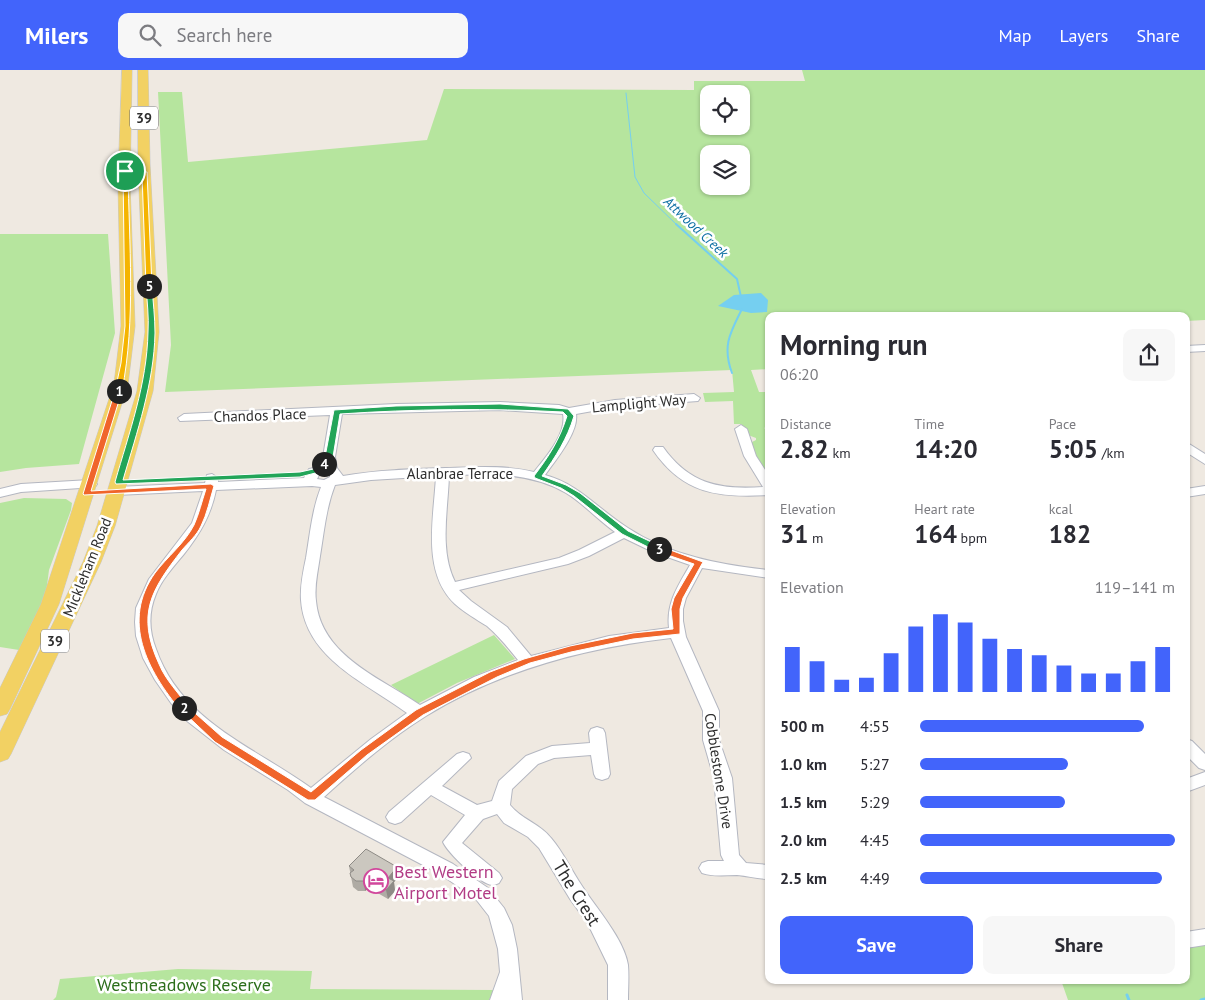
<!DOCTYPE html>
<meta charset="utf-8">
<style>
body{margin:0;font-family:"PT Sans",sans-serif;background:#f7f7f7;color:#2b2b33;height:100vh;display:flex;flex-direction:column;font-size:19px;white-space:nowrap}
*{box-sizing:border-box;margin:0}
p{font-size:16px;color:#7c7c81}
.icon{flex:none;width:28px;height:28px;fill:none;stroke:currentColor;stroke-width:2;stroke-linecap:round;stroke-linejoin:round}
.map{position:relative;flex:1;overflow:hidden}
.drawer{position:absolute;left:765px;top:242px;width:425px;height:672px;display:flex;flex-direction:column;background:#fff;border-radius:10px;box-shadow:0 1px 4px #0004}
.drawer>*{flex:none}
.buttons{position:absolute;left:700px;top:15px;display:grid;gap:10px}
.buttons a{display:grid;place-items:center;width:50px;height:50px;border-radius:10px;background:#fff;box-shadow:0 1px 4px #0004;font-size:25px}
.pin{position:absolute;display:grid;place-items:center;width:42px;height:42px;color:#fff;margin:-21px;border:2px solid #fff;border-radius:50%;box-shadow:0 1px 5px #0007}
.km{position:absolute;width:25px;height:25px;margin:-12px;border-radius:50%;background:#222;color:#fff;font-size:14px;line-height:25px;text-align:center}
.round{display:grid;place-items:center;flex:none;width:52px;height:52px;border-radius:10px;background:#f7f7f7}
.overview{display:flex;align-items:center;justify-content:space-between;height:85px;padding:0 15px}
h1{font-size:28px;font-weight:700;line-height:38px}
.figures{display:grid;grid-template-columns:repeat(3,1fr);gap:8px;height:85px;padding:5px 15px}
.figures div{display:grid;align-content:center}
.figures b{font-size:25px;font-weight:700}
.figures small{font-size:14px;font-weight:400}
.figures p{font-size:14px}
.chart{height:140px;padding:10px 15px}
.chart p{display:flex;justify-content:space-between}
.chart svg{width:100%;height:90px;margin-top:5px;stroke:#4264fb;stroke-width:6}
.primary-button{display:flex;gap:10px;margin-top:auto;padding:10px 15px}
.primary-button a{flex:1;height:58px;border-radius:10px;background:#4264fb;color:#fff;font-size:20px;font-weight:700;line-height:58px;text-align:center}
.primary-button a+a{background:#f7f7f7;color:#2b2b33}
ul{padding:0 15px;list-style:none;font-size:16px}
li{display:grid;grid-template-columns:80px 60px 1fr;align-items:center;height:38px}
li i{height:12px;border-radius:6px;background:#4264fb}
header{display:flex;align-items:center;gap:30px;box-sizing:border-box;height:70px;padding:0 25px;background:#4264fb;color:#fff}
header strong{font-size:24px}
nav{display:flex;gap:28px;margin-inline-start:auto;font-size:18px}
.search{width:350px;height:45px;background:#f7f7f7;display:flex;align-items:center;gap:12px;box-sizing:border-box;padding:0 18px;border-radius:10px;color:#7c7c81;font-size:19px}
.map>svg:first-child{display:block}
.green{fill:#b6e59e;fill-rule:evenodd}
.water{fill:#75cff0}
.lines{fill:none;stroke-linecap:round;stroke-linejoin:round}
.stream-far2{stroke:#75cff0;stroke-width:1}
.stream-far1{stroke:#75cff0;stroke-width:2}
.stream{stroke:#75cff0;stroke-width:3}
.minor-casing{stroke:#b4b7c1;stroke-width:2}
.major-casing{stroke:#c9c9c9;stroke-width:1}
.minor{fill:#fff;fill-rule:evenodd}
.major{fill:#f2d163;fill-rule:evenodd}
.wall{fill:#afaba4}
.shaded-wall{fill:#8e8b86}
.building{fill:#cbc7bf;stroke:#8e8b86}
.split-1{fill:#f5b400;stroke:#fff}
.split-2{fill:#f0652b;stroke:#fff}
.split-3{fill:#f0652b;stroke:#fff}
.split-4{fill:#22a559;stroke:#fff}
.split-5{fill:#22a559;stroke:#fff}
.split-6{fill:#f5b400;stroke:#fff}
.labels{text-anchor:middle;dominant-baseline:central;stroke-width:5;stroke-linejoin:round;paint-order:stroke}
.shield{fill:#fff;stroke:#6d6d6d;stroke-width:1}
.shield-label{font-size:14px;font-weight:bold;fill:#2e2e2e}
.far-water-label{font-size:14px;font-style:italic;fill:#0d6fa3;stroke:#fff}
.street-label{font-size:15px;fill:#2e2e2e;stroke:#fff}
.near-hotel-label{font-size:18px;fill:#b23c85;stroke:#fff;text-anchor:start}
.near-street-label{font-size:18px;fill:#2e2e2e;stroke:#fff}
.near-park-label{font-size:18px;fill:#2c6e1b;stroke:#fff}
</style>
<header>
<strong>Milers</strong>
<div class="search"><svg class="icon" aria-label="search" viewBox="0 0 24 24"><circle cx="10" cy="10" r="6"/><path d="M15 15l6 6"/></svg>Search here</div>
<nav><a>Map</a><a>Layers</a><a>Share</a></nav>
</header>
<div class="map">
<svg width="1205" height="930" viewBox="0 0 1205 930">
<rect width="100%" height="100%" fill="#efe9e1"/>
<path class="green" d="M802,0H1205V250L1186,251V246H769V299L751,300L759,322H769V330H766L769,334V356L764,358L769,361V413L750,373L756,370V368L748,365L746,359L741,354H734L733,331L705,332L703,323L734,322L732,300L165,322L171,275L158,22H182L188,92L427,70L444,19L694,20V11H805ZM709,24H741V56H709ZM709,84H741V116H709Z
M0,164H108L115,263L79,394L26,398L0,402Z
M24,428L66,429L72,433L71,440L49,500L45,531L19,580L0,577V433Z
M494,565L515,589L457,613L417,634L391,615Z
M1205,875V930H1068L1062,913H1082V911H1186V877Z
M178,899L312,901L310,919L494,920L489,930H53L56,927L60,909Z"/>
<path class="water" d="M761,223L768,230L767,242L751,243L718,236L734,225Z"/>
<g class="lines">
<path class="stream-far2" d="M626,23L635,107L644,123L678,156"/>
<path class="stream-far1" d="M676,154L737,209L741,227
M732,303C722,276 730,263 742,239"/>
<path class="stream" d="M1127,925L1129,930
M1201,930L1205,929"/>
<defs>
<path id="minor" d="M1205,275V281L1186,282V276Z
M694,324L700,328L698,331L615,337L576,344C579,362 555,391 545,405C579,414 599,440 628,458C669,485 720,495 769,500V508L702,498L686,528L683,539V551L686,567L719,641V670L732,708L739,785L746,793L769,795V809C758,809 748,806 737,805C725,805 713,807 702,803L699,798L702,793L708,791H724L721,785L714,708L703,670V641L671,568C584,578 501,600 426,646C389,669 356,698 324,727L453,794L488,818L504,838L512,855L517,879L522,930H490L500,902L498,879L489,846L475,828L440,804L305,733L288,720L224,680L187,651L171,633L155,610L143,588L136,566L135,552L136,538L149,509L192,453L203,421L116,425L109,421L116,417L205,413L207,405L212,404L218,408V412L304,408L309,399L324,396L323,387L330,345L180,351L178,348L184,344L396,334L500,332L559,335L569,338L615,330ZM500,340L563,344C567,364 545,388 534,402C505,395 476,397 446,398C412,399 377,400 343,406L337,398L335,387L342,344ZM321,404L330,405V407L324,410L317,409L319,405ZM449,405C489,404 531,402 566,423C584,434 598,450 615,462L579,480L559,488L455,512C439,480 448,440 449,405ZM436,406C434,447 421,502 455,534C465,543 476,549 487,556C499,566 508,578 518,590L474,607L420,635C381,608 321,586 316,531C314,516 318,501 320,486C324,462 326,438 335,415L371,410ZM312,416L321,417C312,440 310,464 306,488C303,502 300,516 301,530C305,589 367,613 407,643L371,669L311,718C254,677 181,651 156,579C149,561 148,543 156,524C162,509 174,496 184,484C200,464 211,445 216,420ZM624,468L653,482L690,495C678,516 666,533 669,558L609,566L531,586L507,557L471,531L459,520L568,494L589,486Z
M741,355L747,359L756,386L769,406V425C718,428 683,424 653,380L655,377H663C689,414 720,420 763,417L744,386L735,359Z
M1186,372L1205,384V394L1186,382Z
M90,410L97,414L95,417L21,422L0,427V419L21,414Z
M1205,416V424L1186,427V419Z
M597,657L603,659L605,663L610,704L608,708L602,710L596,708L594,704L591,685L554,688L538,694L512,719L510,735C521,749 539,753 551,768C563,782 572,801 582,816C596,838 624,869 628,895C629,906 628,919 628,930H608V895L588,854L570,829L539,778L528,767L504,753L497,744L483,749L462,773L499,803L502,808L499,813C497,814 494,815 492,815C480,814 448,783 443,772L465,745L431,725L401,752L395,754L389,752L386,747L389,742L457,684L463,682L469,684L471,688L442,716L477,735L492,731L499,711L526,686L552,676L590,673L589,663L591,659Z
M1186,669L1192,671L1205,684V700L1199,698L1186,685Z
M1205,702V715L1186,722V709Z
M1205,859V875L1186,878V862Z"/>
<path id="major" d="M122,0H132L130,114L135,256L128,314L59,534L10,639L7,644L0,646V618L41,534L114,314L121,256L118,114Z
M138,0H148L150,95L159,262L153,321L115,456L101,492L11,684L8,689L0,692V662L83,492L97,456L137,321L145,262L138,95Z"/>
</defs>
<use href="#minor" class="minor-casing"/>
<use href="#major" class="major-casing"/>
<use href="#minor" class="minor"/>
<use href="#major" class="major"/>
</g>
<path class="wall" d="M349,796L397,797L399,807L394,812L395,821L388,829L369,818L365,821H358L353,817Z"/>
<path class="shaded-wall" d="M397,797L399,807L394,812L395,821L388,829L386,820L388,808Z
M367,808L369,818L365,821L364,811Z"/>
<path class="building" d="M366,779L397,797L388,808L394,811L386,820L367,808L364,811H356L351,807L350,803L354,800L349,796Z"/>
<path class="split-1" d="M123,100L128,101C129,174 136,249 122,321L119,323L115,321L121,293L125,256Z"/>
<path class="split-2" d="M119,319L122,321L91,421L211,414L214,416C210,429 207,444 201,456C197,465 188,473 182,480C151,520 136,544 159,594C166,611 179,623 189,638L184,642L181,641C147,600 121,551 155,503C167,487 185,473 194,455C199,444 202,431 206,419L84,425L83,424L115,321Z"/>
<path class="split-3" d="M656,477H662L703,492L683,528L680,539V564L633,569L571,582L530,593L497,607L423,645L367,685L315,730H308L215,672L179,638L181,636H187L222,667L311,722L361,680L416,640L490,602L524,589L570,576L633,563L673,559L671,539L674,528L694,494L656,481Z"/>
<path class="split-4" d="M500,334L568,339L574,346C567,369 556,386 542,406L566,415L580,423L628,461L662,477V481H656L622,464L574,426L561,418L535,408L534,406C549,386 559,371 567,346L563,342C489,338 414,339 340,344L333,387L327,396L321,394L325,387L334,340L396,336Z"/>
<path class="split-5" d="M149,214L152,216C153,232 155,247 155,263C154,313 137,362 123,410L300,402L318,398L324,392L328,394L323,401L300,407L116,414L115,412C129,363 147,314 148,262C149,247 147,231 146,216Z"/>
<path class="split-6" d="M123,100L147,102L152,216L149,218L146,216L142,104L125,102Z"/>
<defs>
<symbol id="hotel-ring" viewBox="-11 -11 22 22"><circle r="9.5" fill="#fff" stroke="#d1479c" stroke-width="1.5"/><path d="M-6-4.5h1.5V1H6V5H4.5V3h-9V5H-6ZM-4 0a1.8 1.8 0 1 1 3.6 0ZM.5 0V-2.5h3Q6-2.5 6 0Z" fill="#d1479c"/></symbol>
</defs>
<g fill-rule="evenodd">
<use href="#hotel-ring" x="362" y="797" width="28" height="28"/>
</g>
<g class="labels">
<g class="shield">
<rect x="130" y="36.5" width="28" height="23" rx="4"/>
<rect x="41" y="559.5" width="28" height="23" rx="4"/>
</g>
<g class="shield-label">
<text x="144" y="48">39</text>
<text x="55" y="571">39</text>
</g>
<g class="far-water-label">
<text transform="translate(696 157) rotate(43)">Attwood Creek</text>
</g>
<g class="street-label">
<text transform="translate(639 333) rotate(-5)">Lamplight Way</text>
<text transform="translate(260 345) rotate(-2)">Chandos Place</text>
<text x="460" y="403">Alanbrae Terrace</text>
<text transform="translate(87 497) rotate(-68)">Mickleham Road</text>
<text transform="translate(719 701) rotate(81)">Cobblestone Drive</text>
</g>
<g class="near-hotel-label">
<text x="394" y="801">Best Western<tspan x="394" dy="21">Airport Motel</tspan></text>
</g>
<g class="near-street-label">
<text transform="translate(577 823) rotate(58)">The Crest</text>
</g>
<g class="near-park-label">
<text x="184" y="914">Westmeadows Reserve</text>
</g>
</g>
</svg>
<div class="buttons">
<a><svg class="icon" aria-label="locate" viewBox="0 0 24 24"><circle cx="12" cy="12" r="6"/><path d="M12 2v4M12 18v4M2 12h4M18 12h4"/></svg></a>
<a><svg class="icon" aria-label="layers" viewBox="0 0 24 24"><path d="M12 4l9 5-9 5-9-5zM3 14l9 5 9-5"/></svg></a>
</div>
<div class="pin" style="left:125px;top:101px;background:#1e9e55"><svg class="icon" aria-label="arrive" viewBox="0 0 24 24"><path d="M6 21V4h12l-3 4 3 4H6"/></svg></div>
<b class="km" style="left:119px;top:321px">1</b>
<b class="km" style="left:184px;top:638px">2</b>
<b class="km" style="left:659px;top:479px">3</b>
<b class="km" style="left:324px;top:394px">4</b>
<b class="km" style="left:149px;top:216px">5</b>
<section class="drawer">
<div class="overview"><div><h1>Morning run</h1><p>06:20</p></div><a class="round"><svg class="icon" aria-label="share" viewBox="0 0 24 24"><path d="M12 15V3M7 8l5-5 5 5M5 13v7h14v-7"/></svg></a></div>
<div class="figures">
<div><p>Distance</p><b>2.82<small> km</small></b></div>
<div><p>Time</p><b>14:20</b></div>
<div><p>Pace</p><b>5:05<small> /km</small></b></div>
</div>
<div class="figures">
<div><p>Elevation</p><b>31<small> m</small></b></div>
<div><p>Heart rate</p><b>164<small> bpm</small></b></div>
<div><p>kcal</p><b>182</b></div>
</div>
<div class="chart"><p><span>Elevation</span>119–141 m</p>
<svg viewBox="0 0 160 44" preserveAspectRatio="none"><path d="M5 44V22M15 44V29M25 44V38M35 44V37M45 44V25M55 44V12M65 44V6M75 44V10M85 44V18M95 44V23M105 44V26M115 44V31M125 44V35M135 44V35M145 44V29M155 44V22"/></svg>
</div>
<ul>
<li><b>500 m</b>4:55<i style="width:88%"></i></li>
<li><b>1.0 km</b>5:27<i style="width:58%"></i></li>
<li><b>1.5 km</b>5:29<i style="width:57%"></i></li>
<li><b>2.0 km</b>4:45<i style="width:100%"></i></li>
<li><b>2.5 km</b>4:49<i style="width:95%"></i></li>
</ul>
<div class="primary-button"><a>Save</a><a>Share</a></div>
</section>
</div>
